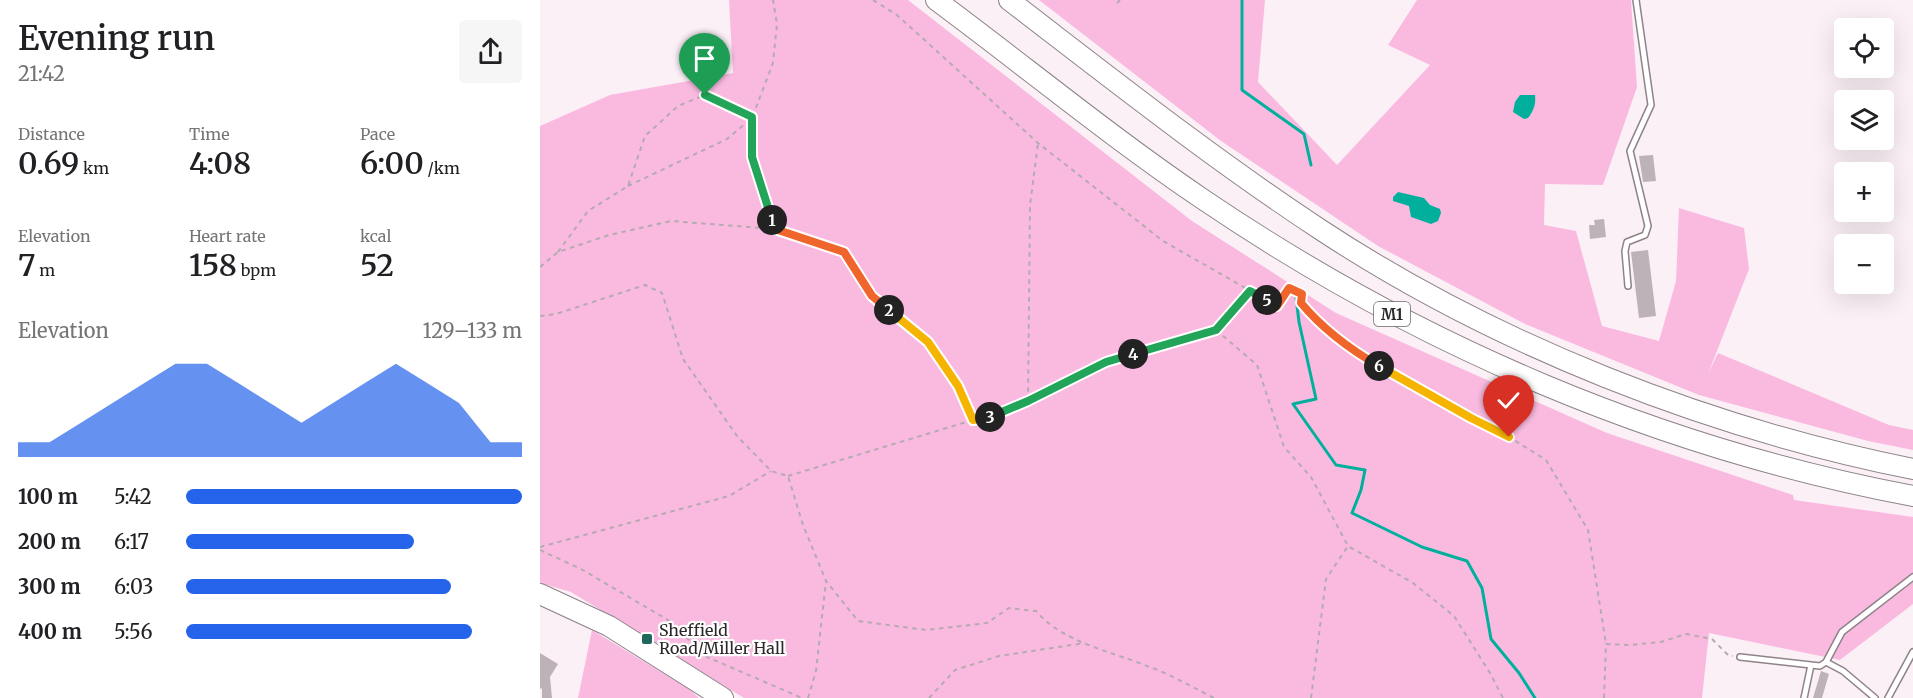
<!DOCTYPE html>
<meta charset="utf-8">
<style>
body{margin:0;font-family:Merriweather,serif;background:#f6f6f6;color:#202124;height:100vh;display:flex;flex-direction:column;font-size:22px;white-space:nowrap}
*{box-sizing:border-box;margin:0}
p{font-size:20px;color:#757577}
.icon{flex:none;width:33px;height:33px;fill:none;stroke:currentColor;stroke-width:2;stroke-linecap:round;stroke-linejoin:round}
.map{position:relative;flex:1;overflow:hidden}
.side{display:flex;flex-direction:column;background:#fff;width:540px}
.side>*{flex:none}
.buttons{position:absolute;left:1294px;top:18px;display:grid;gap:12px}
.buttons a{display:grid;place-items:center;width:60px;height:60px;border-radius:6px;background:#fff;box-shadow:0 6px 24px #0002;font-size:30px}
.pin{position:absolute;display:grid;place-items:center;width:51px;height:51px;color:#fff;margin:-62px -26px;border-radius:50% 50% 50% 0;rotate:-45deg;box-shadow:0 0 6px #0007}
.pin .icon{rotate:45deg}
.km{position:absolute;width:30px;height:30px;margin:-15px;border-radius:50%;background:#222;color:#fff;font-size:16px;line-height:30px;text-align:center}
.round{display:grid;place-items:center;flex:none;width:63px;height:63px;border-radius:6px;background:#f6f6f6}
.headline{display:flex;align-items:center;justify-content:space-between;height:102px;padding:0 18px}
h1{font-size:33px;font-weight:600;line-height:45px}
.figures{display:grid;grid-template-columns:repeat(3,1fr);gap:9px;height:102px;padding:6px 18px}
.figures div{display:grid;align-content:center}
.figures b{font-size:30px;font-weight:600}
.figures small{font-size:16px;font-weight:400}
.figures p{font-size:16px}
.chart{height:168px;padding:12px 18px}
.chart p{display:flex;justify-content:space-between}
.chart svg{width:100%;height:108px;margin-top:6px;fill:#2563eb;opacity:.7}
ul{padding:0 18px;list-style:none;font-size:20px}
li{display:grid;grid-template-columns:96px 72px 1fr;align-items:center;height:45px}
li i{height:15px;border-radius:8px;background:#2563eb}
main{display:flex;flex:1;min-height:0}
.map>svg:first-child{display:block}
.green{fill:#fabae0}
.water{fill:#00b09d}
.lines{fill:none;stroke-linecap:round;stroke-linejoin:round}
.stream{stroke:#00b09d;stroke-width:3}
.building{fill:#beb2b9}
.lane-casing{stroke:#8d8389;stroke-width:8}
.highway-casing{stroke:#8d8389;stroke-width:22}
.path{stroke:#b4aab0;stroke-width:2;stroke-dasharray:4.5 4.5;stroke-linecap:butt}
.lane{stroke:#fff;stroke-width:5}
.highway{stroke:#fff;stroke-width:20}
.split-1-casing{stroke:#fff;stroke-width:12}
.split-2-casing{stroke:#fff;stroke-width:12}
.split-3-casing{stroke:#fff;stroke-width:12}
.split-4-casing{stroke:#fff;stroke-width:12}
.split-5-casing{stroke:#fff;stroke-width:12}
.split-6-casing{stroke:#fff;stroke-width:12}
.split-7-casing{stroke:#fff;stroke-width:12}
.split-1{stroke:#22a559;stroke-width:8}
.split-2{stroke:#f0652b;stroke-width:8}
.split-3{stroke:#f5b400;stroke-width:8}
.split-4{stroke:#22a559;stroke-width:8}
.split-5{stroke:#22a559;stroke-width:8}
.split-6{stroke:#f0652b;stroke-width:8}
.split-7{stroke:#f5b400;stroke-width:8}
.poi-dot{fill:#20675d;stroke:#fff;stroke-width:2}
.labels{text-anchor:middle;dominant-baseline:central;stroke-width:4.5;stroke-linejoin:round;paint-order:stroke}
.shield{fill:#fff;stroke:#6b6869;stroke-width:1.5}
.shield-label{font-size:15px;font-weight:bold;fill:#2b2729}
.poi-label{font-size:16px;fill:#2b2729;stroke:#fff;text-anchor:start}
</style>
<main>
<section class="side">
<div class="headline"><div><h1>Evening run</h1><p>21:42</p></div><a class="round"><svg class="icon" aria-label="share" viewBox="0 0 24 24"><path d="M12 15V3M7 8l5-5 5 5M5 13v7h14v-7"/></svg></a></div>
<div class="figures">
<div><p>Distance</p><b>0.69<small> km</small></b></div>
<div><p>Time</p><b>4:08</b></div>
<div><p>Pace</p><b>6:00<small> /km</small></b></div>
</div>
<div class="figures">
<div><p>Elevation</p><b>7<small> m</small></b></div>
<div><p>Heart rate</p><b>158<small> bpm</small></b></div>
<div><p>kcal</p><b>52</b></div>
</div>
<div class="chart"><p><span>Elevation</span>129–133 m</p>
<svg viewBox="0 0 160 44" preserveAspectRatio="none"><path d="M0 44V38L10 38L20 30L30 22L40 14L50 6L60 6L70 14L80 22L90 30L100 22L110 14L120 6L130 14L140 22L150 38L160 38V44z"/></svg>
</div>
<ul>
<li><b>100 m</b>5:42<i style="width:100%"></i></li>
<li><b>200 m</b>6:17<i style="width:68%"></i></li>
<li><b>300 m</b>6:03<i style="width:79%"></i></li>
<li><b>400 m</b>5:56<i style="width:85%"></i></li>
</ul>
</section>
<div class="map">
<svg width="1373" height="698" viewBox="0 0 1373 698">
<rect width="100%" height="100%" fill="#fcf0f7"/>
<path class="green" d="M189,0H368L652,221L796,313L1067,433L1253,495L1254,500L1373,517V604L1300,660L1169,633L1162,698H204L31,592L0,583V126L70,95L193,73Z
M499,0H725L718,82L797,165L890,65L848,45L877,0H1091L1097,87L1063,185L1005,184L1004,225L1036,231L1062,326L1119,341L1136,281L1139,208L1204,228L1209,269L1168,374L1178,353L1349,425L1373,430V450L1328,441L1159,395L985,324L838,246L681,141Z
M52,630L149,689L159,698H38Z"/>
<path class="water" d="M980,95H995C996,104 994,110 988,118L984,119L973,112L975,102Z
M858,192L884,198L890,205L900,209L901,213L898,221L891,224L871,217L869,206L853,201V197Z"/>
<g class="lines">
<path class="stream" d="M702,0V90L764,134L771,165
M756,297L759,322L776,399L753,404L796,465L825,470L821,490L812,513L882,547L927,561L942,588L951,639L979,673L995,698"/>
</g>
<path class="building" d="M1113,155L1116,181L1103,182L1099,156Z
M1064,219L1066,237L1050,239L1049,225H1055L1054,220Z
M1108,250L1116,316L1099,318L1091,252Z
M0,653L18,664L10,677L12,698H2V688L0,689Z
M1281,671L1289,674L1282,698H1273Z"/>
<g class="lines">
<defs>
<path id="lane" d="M1088,286L1085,251L1087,242L1105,235L1108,226L1090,151L1111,105L1096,0
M1200,657L1280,666L1286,662L1302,632L1373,577
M1286,662L1303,671L1335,698
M1264,698L1271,665
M1348,698L1373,652"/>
<path id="highway" d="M396,0C485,66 572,138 664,200C878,345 1118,448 1373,496
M469,0C572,79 673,159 781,230C956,345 1168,428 1373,469
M0,594L69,626L183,698"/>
</defs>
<use href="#lane" class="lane-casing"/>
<use href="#highway" class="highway-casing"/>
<path class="path" d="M333,0L357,15L498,143L623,241L737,306L749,288L762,294L761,303L771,314L822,356L931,418L969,437L1006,460L1048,530L1066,644
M577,3L580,0
M88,186L187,139L212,118L233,63L237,24L233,0
M18,252L48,211L88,186L105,136L138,106L165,95L212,118V157L235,228
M0,267L18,252L69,235L131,221L235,229L304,252L332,296L388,342L418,386L433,420
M0,316L16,314L105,285L122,293L143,359L197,436L231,471L248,476L263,525L286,581L318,621L386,630L447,623L469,608L496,611C522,642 570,651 607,666C630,674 652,687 674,698
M676,330L717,365L744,447L771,477L808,546L873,583L914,616L950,673L963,698
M488,401L566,362L676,330L709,292
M248,476L433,420L453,416L488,401L490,205L498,143
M0,547L189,496L231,471
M0,550L41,569L128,620L167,657L262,698
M268,698L276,671L286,581
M389,698L415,670L459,656L545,643
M771,698L786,579L808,546
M1064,698L1066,644L1089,645L1121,642L1146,634L1172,639L1188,655L1193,656"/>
<use href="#lane" class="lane"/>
<use href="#highway" class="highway"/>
</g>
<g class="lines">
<defs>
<path id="split-1" d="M165,95L212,117V157L232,220"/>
<path id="split-2" d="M232,220L235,229L304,252L332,296L349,310"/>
<path id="split-3" d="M349,310L388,342L418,386L433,420L450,417"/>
<path id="split-4" d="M450,417L488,401L566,362L593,354"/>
<path id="split-5" d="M593,354L676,330L710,291L727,300"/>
<path id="split-6" d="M727,300L737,306L749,288L762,294L761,303C782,328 811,350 839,366"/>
<path id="split-7" d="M839,366L931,418L969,437"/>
</defs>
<use href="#split-1" class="split-1-casing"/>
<use href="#split-2" class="split-2-casing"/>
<use href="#split-3" class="split-3-casing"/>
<use href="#split-4" class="split-4-casing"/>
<use href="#split-5" class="split-5-casing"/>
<use href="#split-6" class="split-6-casing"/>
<use href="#split-7" class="split-7-casing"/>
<use href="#split-1" class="split-1"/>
<use href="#split-2" class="split-2"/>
<use href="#split-3" class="split-3"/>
<use href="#split-4" class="split-4"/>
<use href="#split-5" class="split-5"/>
<use href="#split-6" class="split-6"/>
<use href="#split-7" class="split-7"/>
</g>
<rect class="poi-dot" x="101" y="633" width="12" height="12" rx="3"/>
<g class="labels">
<rect class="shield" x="834" y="302" width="36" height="24" rx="4.5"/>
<g class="shield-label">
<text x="852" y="314">M1</text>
</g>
<g class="poi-label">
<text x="119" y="630">Sheffield<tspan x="119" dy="18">Road/Miller Hall</tspan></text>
</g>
</g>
</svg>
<div class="buttons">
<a><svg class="icon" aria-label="locate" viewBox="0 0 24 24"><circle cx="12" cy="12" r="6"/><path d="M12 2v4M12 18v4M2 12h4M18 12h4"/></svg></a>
<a><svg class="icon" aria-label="layers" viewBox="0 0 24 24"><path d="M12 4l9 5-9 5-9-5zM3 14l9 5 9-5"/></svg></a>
<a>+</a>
<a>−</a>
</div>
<div class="pin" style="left:165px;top:95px;background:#1e9e55"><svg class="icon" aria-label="arrive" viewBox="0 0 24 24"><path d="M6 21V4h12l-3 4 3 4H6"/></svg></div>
<div class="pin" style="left:969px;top:437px;background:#d93025"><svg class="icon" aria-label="check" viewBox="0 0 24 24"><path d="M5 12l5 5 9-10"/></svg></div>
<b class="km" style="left:232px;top:220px">1</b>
<b class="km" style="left:349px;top:310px">2</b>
<b class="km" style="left:450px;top:417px">3</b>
<b class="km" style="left:593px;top:354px">4</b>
<b class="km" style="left:727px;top:300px">5</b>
<b class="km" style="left:839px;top:366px">6</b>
</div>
</main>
